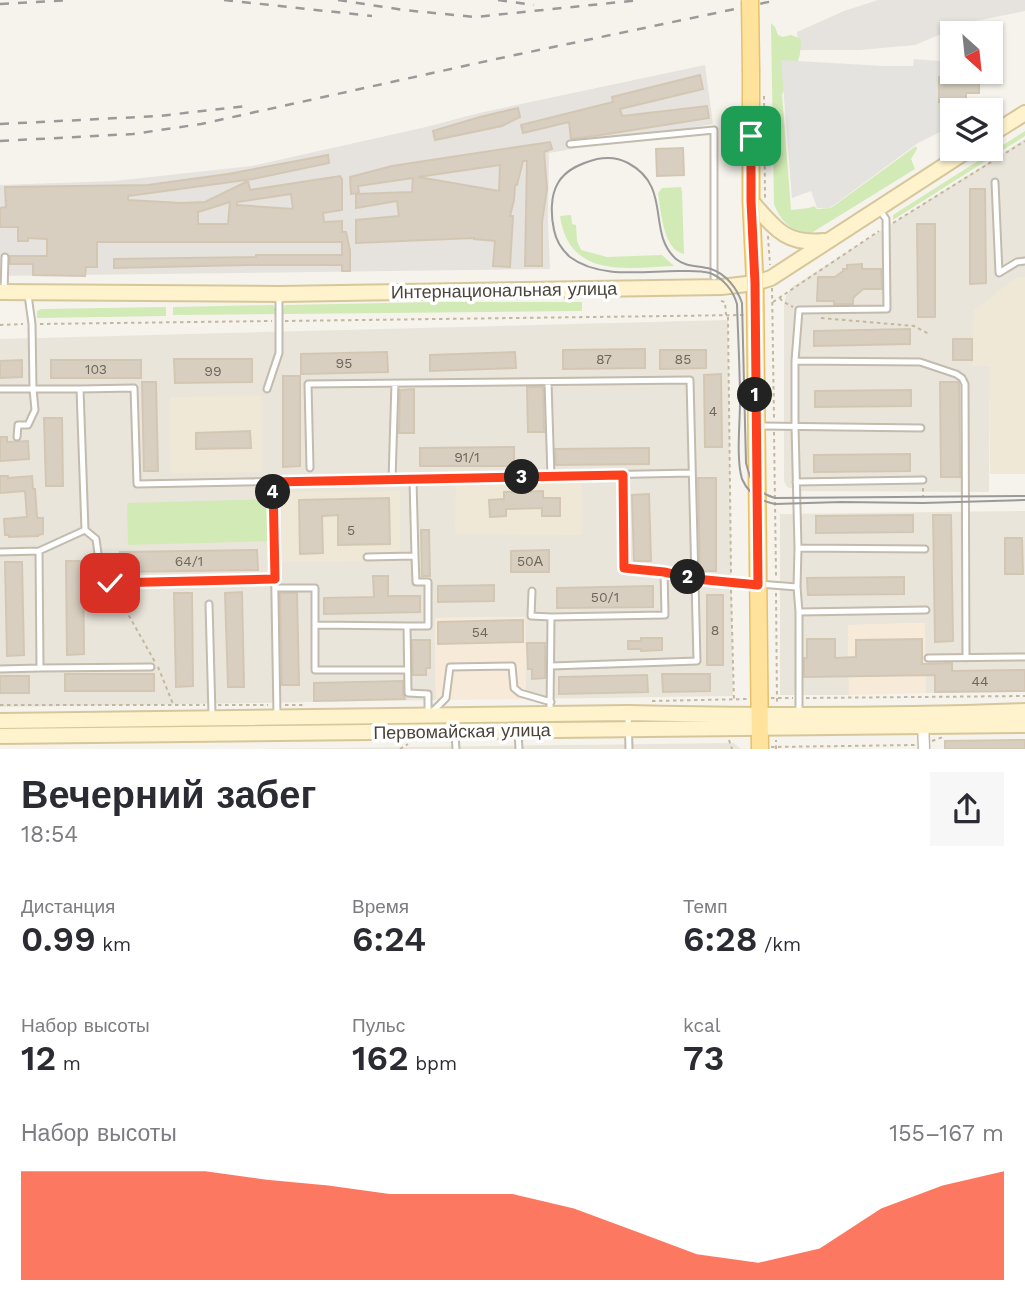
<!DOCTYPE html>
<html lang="ru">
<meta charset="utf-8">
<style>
body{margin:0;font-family:"Work Sans",sans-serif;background:#f7f7f7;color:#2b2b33;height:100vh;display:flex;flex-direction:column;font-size:26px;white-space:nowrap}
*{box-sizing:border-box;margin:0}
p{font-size:23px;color:#7c7c81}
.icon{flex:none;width:38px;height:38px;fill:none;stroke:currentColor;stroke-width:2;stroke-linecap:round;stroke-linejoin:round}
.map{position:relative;height:749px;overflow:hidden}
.side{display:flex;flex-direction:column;background:#fff;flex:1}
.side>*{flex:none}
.needle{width:46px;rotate:153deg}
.fabs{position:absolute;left:940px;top:21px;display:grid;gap:14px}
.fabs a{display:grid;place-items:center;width:63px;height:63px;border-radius:0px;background:#fff;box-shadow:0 2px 5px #0004;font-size:35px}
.pin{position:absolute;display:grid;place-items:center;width:60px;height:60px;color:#fff;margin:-30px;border-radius:14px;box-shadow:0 4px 10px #0006}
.km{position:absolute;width:35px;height:35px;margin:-18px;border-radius:50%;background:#222;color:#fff;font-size:19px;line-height:35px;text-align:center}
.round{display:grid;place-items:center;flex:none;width:74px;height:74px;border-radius:0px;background:#f7f7f7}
.summary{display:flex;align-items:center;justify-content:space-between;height:119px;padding:0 21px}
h1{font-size:38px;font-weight:600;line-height:52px}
.metrics{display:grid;grid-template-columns:repeat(3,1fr);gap:10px;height:119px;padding:7px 21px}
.metrics div{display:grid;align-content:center}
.metrics b{font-size:35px;font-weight:600}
.metrics small{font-size:19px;font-weight:400}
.metrics p{font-size:19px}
.chart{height:196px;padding:14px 21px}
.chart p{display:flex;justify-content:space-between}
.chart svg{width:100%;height:126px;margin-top:7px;fill:#fc3f1d;opacity:.7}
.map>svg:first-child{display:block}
.residential{fill:#eae5da}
.commercial{fill:#f7ead8}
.industrial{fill:#e6e2dd}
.education{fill:#efe8d6}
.green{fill:#d2eab5}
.parking{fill:#e5e3e0}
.building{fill:#d8cfc1;stroke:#d3c7b4;stroke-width:2;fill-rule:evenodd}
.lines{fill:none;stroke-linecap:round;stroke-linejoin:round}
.lane-casing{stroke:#c2bbae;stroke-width:9}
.street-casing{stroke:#c2bbae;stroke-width:13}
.secondary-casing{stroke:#d6c79b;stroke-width:18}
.primary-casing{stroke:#e6c16a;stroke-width:19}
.path{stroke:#c4b79f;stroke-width:2;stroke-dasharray:3.5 3.5;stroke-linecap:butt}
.lane{stroke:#fff;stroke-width:5}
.street{stroke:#fff;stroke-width:10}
.secondary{stroke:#fff3cd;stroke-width:14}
.primary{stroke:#ffe39c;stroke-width:16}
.tram{stroke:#9a9a9a;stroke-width:2}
.rail{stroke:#9a9a9a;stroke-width:2.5;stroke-dasharray:9 9;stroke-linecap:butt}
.primary-bridge-casing{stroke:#e6c16a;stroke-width:19;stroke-linecap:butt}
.primary-bridge{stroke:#ffe39c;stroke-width:16}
.route-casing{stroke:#fff;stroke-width:14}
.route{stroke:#fc3f1d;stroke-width:9}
.labels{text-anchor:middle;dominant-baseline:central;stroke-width:7;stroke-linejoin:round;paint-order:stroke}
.number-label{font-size:14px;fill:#6e675b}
.street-label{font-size:18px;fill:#4b4439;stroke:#fff}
</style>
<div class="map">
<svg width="1025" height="749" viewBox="0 0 1025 749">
<rect width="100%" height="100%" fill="#f6f3ec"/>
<path class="residential" d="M1025,139V277H1017L973,366H990L989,492L800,491L787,487L784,481V304L786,296L792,287Z
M728,320L733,696L526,699L525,617L435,618L436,700L0,707V339Z
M1025,511V692L926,693L924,623L848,625L849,695H780V514Z
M734,743L741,749H247H248Z"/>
<path class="commercial" d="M525,617L526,699L436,700L435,618Z
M925,623L926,693L849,695L848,625Z"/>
<path class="industrial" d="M878,0H1025V11L970,22L915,45L860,50H799L797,32L844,11Z
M705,65L713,124L549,153L548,221L550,269L0,276V185L114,181L252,166L426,127L479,113Z"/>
<path class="education" d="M1017,277H1025V474H990V366H972L973,311Z
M261,396L262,472L171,473L170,397Z
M456,478L582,480L581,535L455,534Z
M400,491V561L282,562L281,492Z"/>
<path class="green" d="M771,23L775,27L778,35L783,37L791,35L801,39L800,54L795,71L782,94L791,210L809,208L814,206L817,209L831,208L916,146L917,149L911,159L915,169L808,235C791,230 781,222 774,204Z
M1025,131V136L893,220V215Z
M681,187L682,191L684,254C663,250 661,211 658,193L662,188Z
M571,215L572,224L576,225L577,241L581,250L607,257L662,255L674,266C627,268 569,279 560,216Z
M436,302H582V311L283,314L284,306L286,305Z
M273,305L275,308L276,314L173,315V307Z
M166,307V316L37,318V311L41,309Z
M271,499V541L128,545L127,503Z"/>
<path class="parking" d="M914,59L952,62V72H955L956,77L939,78V102H947L948,128L918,143L830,208H817L811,191L792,198L781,60L883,66H913Z"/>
<path class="building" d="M955,72H979V93H966V102H939V77H956Z
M700,75L703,89L620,109L622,116L707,106L709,118L595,136L571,139L569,122L523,133L521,125L613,102L612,97Z
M518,108L520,117L502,126L435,140L433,131L480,117Z
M550,142L552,149L544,152L547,189L542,222V266H525L527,161H523L517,185H515L514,200L510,216H513L510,267L493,266L495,241L474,239V238L356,243V220L399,216L397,201L356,208V194L412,192L413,178L358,186L359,193L351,194L350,177L392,166ZM500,165L499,191L418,177Z
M683,148L684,175L657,176L656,149Z
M328,155L329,163L253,179L128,196V200L181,203L205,202L248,181L250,190L340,176L342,179V210L323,213L324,222L342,221V232H346L350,250V271H342V265H247L114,268V259L256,257V255H342V242H97V267H86L85,276L33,275V264H10V256H47V239L28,238V241H18V227H0V208L6,207L5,187L148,185L228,174ZM291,194L293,209L237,205V202ZM230,202L228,224H198V212Z
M970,189H985L986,283L970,284Z
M917,224H935V317H918Z
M862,264V269H881L882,289H863L853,298V304H834V301H817L818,277H835L843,271V269H847V265Z
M910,329V344L814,346V331Z
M953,339H972V360H953Z
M645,349V368L563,369V350Z
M660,350H706V368L660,369Z
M387,352L388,372L301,374V354Z
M515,352L516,368L430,371V355Z
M174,359H252V382L175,383Z
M22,360V377L0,378V361Z
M51,360H141V378H51Z
M721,374L722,447H705L704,375Z
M283,376H300V466L283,467Z
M142,382H156L158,471H144Z
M940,382H958L959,384L960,477H941Z
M527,387H543L544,432H528Z
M414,389V433H399L400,390Z
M911,390V406L815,407V391Z
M44,418H62L63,486H46Z
M250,431L251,448L196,449V433Z
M0,437H7V442L28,441L29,459L0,461Z
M514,447V466H420V448Z
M649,448V464L556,465L555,449Z
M910,454V471L814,472V455Z
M0,476H8V478L32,476L33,489H35L37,517L38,518H43V534L38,535V536L9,537V535H5L4,519L27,517L25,491L0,493Z
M698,478H716V571H700Z
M543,491V498H560V516H542V508L506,509V516L490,517L489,500L504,499V492Z
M649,494L651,561H634L632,495Z
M389,498L390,544L338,545V515L322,516L323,553L300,554L299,500Z
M913,515V532L816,533V516Z
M933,515H951L953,641L935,642Z
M421,530H429L430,576H422Z
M1005,538H1022L1023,574H1005Z
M257,550L258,570L120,572V552Z
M549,550V572H511V551Z
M66,561H83L84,654L67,655Z
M5,562H22L24,655L7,656Z
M373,576H388V596H420V612L324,614V598L374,597Z
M904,577V594L808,595L807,578Z
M494,585V601L438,602V586Z
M653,586V607L557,608V588Z
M242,592L244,687H228L225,593Z
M174,593H192L193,686L176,687Z
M280,593H297L299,685H282Z
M707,595H723V665H707Z
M523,620V642L438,644V622Z
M641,638H662V650L641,651V649H628V641H641Z
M807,639H835V658L856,657V640L922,639V664L952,663V671L1025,670V691L935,692V675L804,677V658H807Z
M412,640H430V668H426V675H413Z
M527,643H545V678L532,679V669H528Z
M65,674H154V691H65Z
M662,674H710V691L663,692Z
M647,675L648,692L559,694V677Z
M0,676H29V693H0Z
M403,681V694L405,699L314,701V683Z
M1025,740V749H945V741Z"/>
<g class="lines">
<defs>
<path id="lane" d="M570,144L714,130V277
M995,182L999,273L1017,262L1025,261
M4,292L5,257
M795,361L920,362L956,374L962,378L965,384L966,658
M548,382L551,477
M0,389H33L35,410L28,425H18L17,437
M80,389L134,388L137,484L692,473
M267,389L279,353V294
M760,426L921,428
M310,468L308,384L690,380L697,661L551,666
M623,475L624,568L664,572
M392,480L395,383
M413,480L415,556
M273,482L277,715
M796,482L923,480
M85,530L96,539L102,583L275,579
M798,548L925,549
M0,552L39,551L85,530L80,389H33L32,324L28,295
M367,557L415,556L416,582H428V626H407L408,693L428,694V713
M275,588H315V670H407
M532,591L531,616L551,617
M209,604L212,715
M799,612L926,610
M315,625L407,626
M928,658L1025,657
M40,668L151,667
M0,669L40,668L39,551
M433,711L446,698L450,667L512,666L514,688L520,693L551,702
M550,711L551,617L665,615L664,572L696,579L797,587
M628,714L629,749
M799,715V612L797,587L798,548L795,426V361L799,310L887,309L886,219L879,209
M518,731L519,749
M455,734L456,749"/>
<path id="street" d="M923,722L924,749"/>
<path id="secondary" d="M990,135L1025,113
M751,201C775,228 785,245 824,241
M0,292L279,294L721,287L755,283L771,278L970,149
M0,721L628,713C760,716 893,716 1025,711
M0,736L1025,725"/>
<path id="primary" d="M751,71V201L755,283L760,749"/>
</defs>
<use href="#lane" class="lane-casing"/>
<use href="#street" class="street-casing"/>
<use href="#secondary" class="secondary-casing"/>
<use href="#primary" class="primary-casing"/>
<path class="path" d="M764,96L765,199
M893,223L1025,141
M768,236L770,265
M772,288L774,419
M780,298L782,301L793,307
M721,301L725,302L726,315
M773,302L879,231
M728,317L731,574
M821,318L914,326L929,334
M285,321L744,315
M40,324L272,321
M0,325L23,324
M774,432L776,576
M923,488V497
M731,590L734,700
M115,591L155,662
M776,593L777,702
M158,667L173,704
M771,698H793
M806,698L1025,696
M652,701L748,699
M0,705H205
M218,705H268
M285,705H303
M729,740L732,749
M932,741L943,737
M771,747L916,745
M400,749L408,744
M776,749V740"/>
<use href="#lane" class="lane"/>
<use href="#street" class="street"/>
<use href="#secondary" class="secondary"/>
<use href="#primary" class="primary"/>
<path class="tram" d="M1025,496L775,498C755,492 751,483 746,463L742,303C737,288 726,274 711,269C698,265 687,268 676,259C646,232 673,187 628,163C619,158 608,157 597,159C582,163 566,169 558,183C550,196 551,216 554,230C556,240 562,250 570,257C599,279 644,271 678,271C689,271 700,270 710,273C723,278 733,290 737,304C738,336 740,369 740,402C740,423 736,459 742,479C748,493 760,501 775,504L841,502L923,503L1025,500"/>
<path class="rail" d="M224,0L372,16
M338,0L404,10L475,17L640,0
M498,0L534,5
M0,4L71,0
M0,124L159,116L246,106
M0,141L133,134L201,124L496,59L778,0"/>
<defs>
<path id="primary-bridge" d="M750,0L751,71"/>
</defs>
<use href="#primary-bridge" class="primary-bridge-casing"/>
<use href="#primary-bridge" class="primary-bridge"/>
</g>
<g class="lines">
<defs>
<path id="route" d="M110,583L275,579L273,482L623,475L624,568L664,572L696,579L758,585L755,283L751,201V136"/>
</defs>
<use href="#route" class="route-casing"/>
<use href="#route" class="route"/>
</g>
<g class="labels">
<g class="number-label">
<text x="604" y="359">87</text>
<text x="683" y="359">85</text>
<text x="344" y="363">95</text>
<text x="96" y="369">103</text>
<text x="213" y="371">99</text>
<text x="713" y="411">4</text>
<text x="467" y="457">91/1</text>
<text x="351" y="530">5</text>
<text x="189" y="561">64/1</text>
<text x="530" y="561">50А</text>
<text x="605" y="597">50/1</text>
<text x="715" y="630">8</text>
<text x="480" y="632">54</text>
<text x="980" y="681">44</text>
</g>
<g class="street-label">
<text transform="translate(504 290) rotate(-1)">Интернациональная улица</text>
<text transform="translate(462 731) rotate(-1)">Первомайская улица</text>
</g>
</g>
</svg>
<div class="fabs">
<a><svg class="needle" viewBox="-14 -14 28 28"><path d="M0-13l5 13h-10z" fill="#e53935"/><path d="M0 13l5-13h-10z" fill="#7c7c81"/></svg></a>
<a><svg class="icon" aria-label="layers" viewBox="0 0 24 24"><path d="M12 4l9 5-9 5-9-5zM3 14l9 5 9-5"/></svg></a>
</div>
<div class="pin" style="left:751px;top:136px;background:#1e9e55"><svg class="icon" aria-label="arrive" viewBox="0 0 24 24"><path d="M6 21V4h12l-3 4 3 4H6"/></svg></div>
<div class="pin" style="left:110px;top:583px;background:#d93025"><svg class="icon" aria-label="check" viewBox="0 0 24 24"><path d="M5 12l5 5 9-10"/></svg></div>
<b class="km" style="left:755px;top:395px">1</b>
<b class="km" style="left:688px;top:577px">2</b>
<b class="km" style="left:522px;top:477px">3</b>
<b class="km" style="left:273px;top:492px">4</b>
</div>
<section class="side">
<div class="summary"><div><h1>Вечерний забег</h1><p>18:54</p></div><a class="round"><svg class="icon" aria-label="share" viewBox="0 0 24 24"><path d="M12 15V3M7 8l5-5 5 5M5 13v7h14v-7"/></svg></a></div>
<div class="metrics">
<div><p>Дистанция</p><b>0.99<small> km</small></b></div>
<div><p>Время</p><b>6:24</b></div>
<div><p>Темп</p><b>6:28<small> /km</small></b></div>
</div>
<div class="metrics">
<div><p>Набор высоты</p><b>12<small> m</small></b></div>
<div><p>Пульс</p><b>162<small> bpm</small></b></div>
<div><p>kcal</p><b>73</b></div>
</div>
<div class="chart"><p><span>Набор высоты</span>155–167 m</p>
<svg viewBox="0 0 160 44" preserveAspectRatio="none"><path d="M0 44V6L10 6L20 6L30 6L40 9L50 11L60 14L70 14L80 14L90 19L100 27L110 35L120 38L130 33L140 19L150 11L160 6V44z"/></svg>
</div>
</section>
